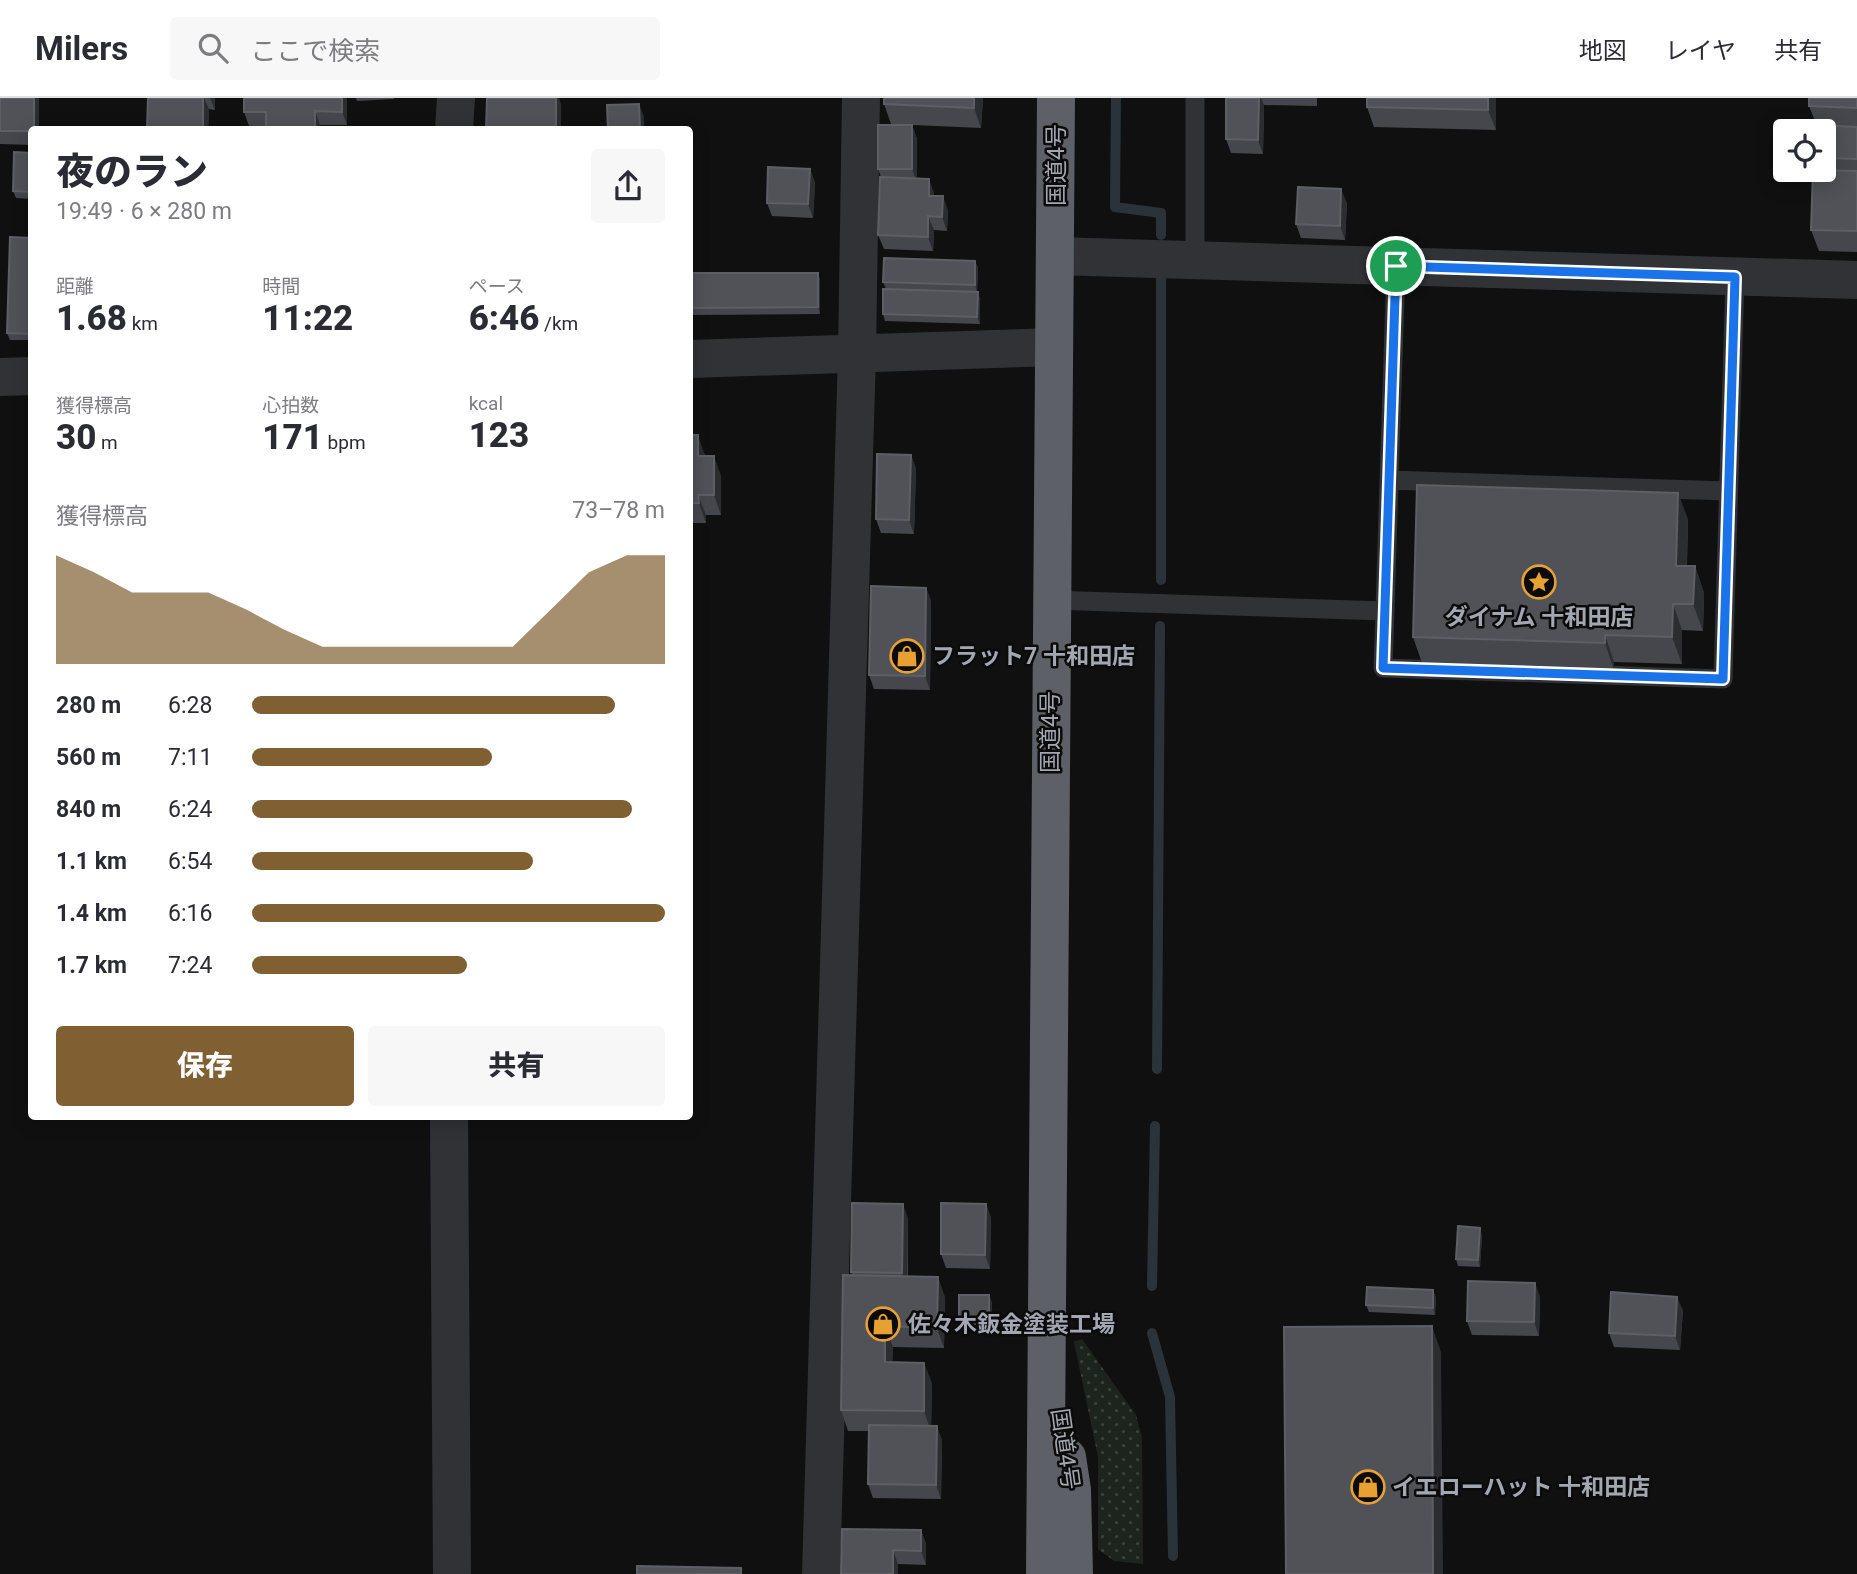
<!DOCTYPE html>
<html lang="ja">
<meta charset="utf-8">
<style>
body{margin:0;font-family:Roboto,"Noto Sans JP",sans-serif;background:#f7f7f7;color:#2b2b33;height:100vh;display:flex;flex-direction:column;font-size:26px;white-space:nowrap}
*{box-sizing:border-box;margin:0}
p{font-size:23px;color:#7c7c81}
.icon{flex:none;width:38px;height:38px;fill:none;stroke:currentColor;stroke-width:2;stroke-linecap:round;stroke-linejoin:round}
.map{position:relative;flex:1;overflow:hidden}
.details{position:absolute;left:28px;top:28px;width:665px;height:994px;display:flex;flex-direction:column;background:#fff;border-radius:7px;box-shadow:0 4px 18px #0003}
.details>*{flex:none}
.buttons{position:absolute;left:1773px;top:21px;display:grid;gap:14px}
.buttons a{display:grid;place-items:center;width:63px;height:63px;border-radius:7px;background:#fff;box-shadow:0 4px 18px #0003;font-size:35px}
.pin{position:absolute;display:grid;place-items:center;width:60px;height:60px;color:#fff;margin:-30px;border:4px solid #fff;border-radius:50%;box-shadow:0 2px 7px #0007}
.round{display:grid;place-items:center;flex:none;width:74px;height:74px;border-radius:7px;background:#f7f7f7}
.overview{display:flex;align-items:center;justify-content:space-between;height:119px;padding:0 28px}
h1{font-size:38px;font-weight:800;line-height:52px}
.stats{display:grid;grid-template-columns:repeat(3,1fr);gap:10px;height:119px;padding:7px 28px}
.stats div{display:grid;align-content:center}
.stats b{font-size:35px;font-weight:800}
.stats small{font-size:19px;font-weight:400}
.stats p{font-size:19px}
.chart{height:196px;padding:14px 28px}
.chart p{display:flex;justify-content:space-between}
.chart svg{width:100%;height:126px;margin-top:7px;fill:#806033;opacity:.7}
.action{display:flex;gap:14px;margin-top:auto;padding:14px 28px}
.action a{flex:1;height:80px;border-radius:7px;background:#806033;color:#fff;font-size:28px;font-weight:800;line-height:80px;text-align:center}
.action a+a{background:#f7f7f7;color:#2b2b33}
ul{padding:0 28px;list-style:none;font-size:23px}
li{display:grid;grid-template-columns:112px 84px 1fr;align-items:center;height:52px}
li i{height:18px;border-radius:9px;background:#806033}
header{display:flex;align-items:center;gap:42px;box-sizing:border-box;height:98px;padding:0 35px;background:#fff;border-bottom:2px solid #e1e1e2}
header strong{font-size:33px}
nav{display:flex;gap:38px;margin-inline-start:auto;font-size:24px}
.search{width:490px;height:63px;background:#f7f7f7;display:flex;align-items:center;gap:18px;box-sizing:border-box;padding:0 24px;border-radius:7px;color:#7c7c81;font-size:26px}
.map>svg:first-child{display:block}
.grass{fill:url(#grass-dots)}
.lines{fill:none;stroke-linecap:round;stroke-linejoin:round}
.stream{stroke:#2a3339;stroke-width:10}
.lane{stroke:#313236;stroke-width:19}
.street{stroke:#313236;stroke-width:38}
.highway{stroke:#5d6067;stroke-width:38}
.wall{fill:#46474c}
.shaded-wall{fill:#2c2d30}
.building{fill:#505257;stroke:#5d5f65;stroke-width:2}
.route-casing{stroke:#fff;stroke-width:14}
.route{stroke:#1a73e8;stroke-width:9}
.labels{text-anchor:middle;dominant-baseline:central;stroke-width:5;stroke-linejoin:round;paint-order:stroke}
.street-label{font-size:23px;fill:#a2a7b1;stroke:#0b0b0c}
.poi-label{font-size:23px;font-weight:bold;fill:#a2a7b1;stroke:#0b0b0c;text-anchor:start}
</style>
<header>
<strong>Milers</strong>
<div class="search"><svg class="icon" aria-label="search" viewBox="0 0 24 24"><circle cx="10" cy="10" r="6"/><path d="M15 15l6 6"/></svg>ここで検索</div>
<nav><a>地図</a><a>レイヤ</a><a>共有</a></nav>
</header>
<div class="map">
<svg width="1857" height="1476" viewBox="0 0 1857 1476">
<defs>
<pattern id="grass-dots" width="8" height="8" patternUnits="userSpaceOnUse" patternTransform="scale(1.75)"><rect width="8" height="8" fill="#1d241d"/><path d="M2 2h.1M6 6h.1" fill="none" stroke="#3b413b" stroke-width="1.8" stroke-linecap="round"/></pattern>
</defs>
<rect width="100%" height="100%" fill="#101011"/>
<path class="grass" d="M1082,1241L1136,1317L1142,1340L1143,1466L1114,1463L1098,1451V1359L1074,1244Z"/>
<g class="lines">
<path class="stream" d="M1116,0L1115,109L1161,115V137
M1161,181V482
M1157,971L1160,528
M1152,1188L1155,1028
M1152,1235L1170,1299L1173,1458"/>
<path class="lane" d="M1195,162V0
M1389,382L1396,168
M1050,502L1385,513L1389,382L1728,393
M1385,513L1383,570L1723,581L1735,179"/>
<path class="street" d="M454,32L456,0
M1056,158L1857,182
M690,261L1054,249
M0,279L32,278
M449,1018L452,1476
M821,1476L857,256L861,0"/>
<path class="highway" d="M1067,1359L1072,1392L1074,1476
M1045,1476L1056,0"/>
</g>
<path class="wall" d="M0,0L32,32V47L0,46Z
M148,0H215V12L209,11L208,32H147Z
M244,0H347V27H320V32H266V28H249L244,14Z
M356,0H394V1L357,3Z
M884,0H983L981,30L891,26L884,6Z
M1226,0H1317V8L1264,7L1263,56L1231,55L1226,41Z
M1367,0H1496V32L1374,29L1367,9Z
M1857,0V154L1819,153L1811,132L1824,72V33L1817,28L1809,8Z
M912,27L917,41V80L934,95V98L948,112L947,133L934,132L933,153L884,151L878,137L881,79L878,71Z
M32,55V101L16,100L13,93Z
M810,71L815,85L813,120L772,118L767,105Z
M1347,105L1345,142L1301,140L1296,126Z
M32,140V242H10L7,235Z
M975,163L978,170L977,194L980,201V226L885,223L883,216L886,191L883,184Z
M690,175H818L820,182V216L690,217Z
M690,337L721,378V417H706V425H690Z
M911,357L916,371L914,436L881,435L876,421Z
M1688,421L1687,468H1695L1704,495L1703,533L1682,532V566L1614,564V572L1422,565L1413,539Z
M926,490L931,503L930,592L874,591L869,577Z
M986,1106L991,1120L990,1171L946,1170L941,1156Z
M908,1120V1178L945,1199L944,1250L893,1249L892,1264L932,1285L931,1328L942,1342L941,1401L873,1400L868,1386V1333H848L841,1312L852,1178L851,1174Z
M1482,1137L1480,1169L1458,1168L1456,1161Z
M1436,1199L1435,1217L1369,1214L1366,1207Z
M1540,1199L1539,1238L1472,1237L1467,1223Z
M992,1204V1227H961L959,1220Z
M1683,1212L1680,1252L1614,1249L1609,1235Z
M921,1432L926,1446V1467L898,1466L841,1476Z"/>
<path class="shaded-wall" d="M34,0H39V32H34Z
M203,0H204L209,11L208,32H203Z
M210,0H215V12Z
M342,0H347V27L342,14Z
M556,0H559L561,6V32H556Z
M974,0H983L981,30L974,10Z
M1259,0H1261L1264,7L1263,56L1258,42Z
M1488,0H1496V32L1488,12Z
M639,6L644,19V32H640Z
M315,13L320,27V32L315,31Z
M912,27L917,41V85L912,71Z
M810,71L815,85L813,120L808,106Z
M929,81L934,95V112L929,98Z
M1341,91L1347,105L1345,142L1340,128Z
M943,98L948,112L947,133L942,119Z
M928,118L934,132L933,153L928,139Z
M975,163L978,170L977,194L975,187Z
M818,175L820,182V216L818,209Z
M978,194L980,201V226L977,219Z
M698,337L705,358H698Z
M911,357L916,371L914,436L909,422Z
M714,358L721,378V417L714,397Z
M1678,395L1688,421L1686,494L1676,468Z
M698,397L706,417V425L699,405Z
M1695,468L1704,495L1703,533L1693,506Z
M926,490L931,503L930,592L925,578Z
M1673,506L1682,532V566L1672,539Z
M1605,537L1614,564V572L1605,545Z
M903,1106L908,1120L907,1189L902,1175Z
M986,1106L991,1120L990,1171L985,1157Z
M1480,1130L1482,1137L1480,1169L1478,1162Z
M938,1179L945,1199L944,1250L937,1230Z
M1535,1185L1540,1199L1539,1238L1534,1224Z
M1433,1192L1436,1199L1435,1217L1433,1210Z
M989,1197L992,1204V1227L989,1220Z
M1677,1199L1683,1212L1680,1252L1675,1238Z
M885,1228L893,1249L892,1285L885,1264Z
M1432,1228L1441,1254L1443,1476H1433Z
M924,1265L932,1285L931,1334L924,1313Z
M937,1328L942,1342L941,1401L936,1387Z
M921,1432L926,1446V1467L921,1453Z
M893,1452L898,1466V1476H893Z"/>
<path class="building" d="M0,0H34V32H32V33H0Z
M148,0H203V32H147Z
M244,0H342V14L315,13V31H266V14H244Z
M487,0H556V32H486Z
M884,0H974V10L884,6Z
M1226,0H1259L1258,42L1226,41Z
M1367,0H1488V12L1367,9Z
M1809,0H1857V10L1809,8Z
M639,6L640,32H608L607,7Z
M878,27H912V71H878Z
M1817,27L1857,29V61L1824,60V33H1816Z
M14,54L32,55V94L13,93Z
M768,69L810,71L808,106L767,105Z
M1813,72L1857,73V133L1811,132Z
M880,79L929,81V98H943L942,119L928,118V139L878,137Z
M1298,89L1341,91L1340,128L1296,126Z
M10,139L32,140V236L7,235Z
M884,160L975,163V187L883,184Z
M690,175H818V209L690,210Z
M883,191L978,194L977,219L883,216Z
M690,337H698V358H714V397H698L699,405H690Z
M877,356L911,357L909,422L876,421Z
M1417,387L1678,395L1676,468H1695L1693,506H1673L1672,539L1605,537V545L1413,539Z
M871,488L926,490L925,578L869,577Z
M852,1105L903,1106L902,1175L851,1174Z
M941,1105L986,1106L985,1157L941,1156Z
M1458,1128L1480,1130L1478,1162L1456,1161Z
M843,1177L938,1179L937,1230L885,1228V1264L924,1265V1313L841,1312Z
M1468,1183L1535,1185L1534,1224L1467,1223Z
M1367,1189L1433,1192V1210L1366,1207Z
M1611,1194L1677,1199L1675,1238L1609,1235Z
M959,1197H989V1220H959Z
M1432,1228L1433,1476H1286L1284,1229Z
M869,1327L937,1328L936,1387L868,1386Z
M842,1431L921,1432V1453L893,1452V1476H841Z
M637,1468L741,1470V1476H637Z"/>
<g class="lines">
<defs>
<path id="route" d="M1396,168L1735,179L1723,581L1383,570Z"/>
</defs>
<use href="#route" class="route-casing"/>
<use href="#route" class="route"/>
</g>
<defs>
<symbol id="sight-ring" viewBox="-11 -11 22 22"><circle r="9.5" fill="#0b0b0c" stroke="#e7a132" stroke-width="1.5"/><path d="M0-6L1.8-2.2L6-1.7L2.9 1.2L3.7 5.4L0 3.3L-3.7 5.4L-2.9 1.2L-6-1.7L-1.8-2.2Z" fill="#e7a132"/></symbol>
<symbol id="shop-ring" viewBox="-11 -11 22 22"><circle r="9.5" fill="#0b0b0c" stroke="#e7a132" stroke-width="1.5"/><path d="M-5-2.5h2.3a2.7 3.5 0 0 1 5.4 0H5L5.5 6h-11ZM-1.5-2.5h3a1.5 2.3 0 0 0-3 0Z" fill="#e7a132"/></symbol>
</defs>
<g fill-rule="evenodd">
<use href="#sight-ring" x="1520" y="465" width="38" height="38"/>
<use href="#shop-ring" x="888" y="539" width="38" height="38"/>
<use href="#shop-ring" x="864" y="1207" width="38" height="38"/>
<use href="#shop-ring" x="1349" y="1370" width="38" height="38"/>
</g>
<g class="labels">
<g class="street-label">
<text transform="translate(1056 67) rotate(-90)">国道4号</text>
<text transform="translate(1050 634) rotate(-90)">国道4号</text>
<text transform="translate(1065 1351) rotate(82)">国道4号</text>
</g>
<g class="poi-label">
<text x="1539" y="519" text-anchor="middle">ダイナム 十和田店</text>
<text x="932" y="558">フラット7 十和田店</text>
<text x="908" y="1226">佐々木鈑金塗装工場</text>
<text x="1392" y="1389">イエローハット 十和田店</text>
</g>
</g>
</svg>
<div class="buttons">
<a><svg class="icon" aria-label="locate" viewBox="0 0 24 24"><circle cx="12" cy="12" r="6"/><path d="M12 2v4M12 18v4M2 12h4M18 12h4"/></svg></a>
</div>
<div class="pin" style="left:1396px;top:168px;background:#1e9e55"><svg class="icon" aria-label="arrive" viewBox="0 0 24 24"><path d="M6 21V4h12l-3 4 3 4H6"/></svg></div>
<section class="details">
<div class="overview"><div><h1>夜のラン</h1><p>19:49 · 6 × 280 m</p></div><a class="round"><svg class="icon" aria-label="share" viewBox="0 0 24 24"><path d="M12 15V3M7 8l5-5 5 5M5 13v7h14v-7"/></svg></a></div>
<div class="stats">
<div><p>距離</p><b>1.68<small> km</small></b></div>
<div><p>時間</p><b>11:22</b></div>
<div><p>ペース</p><b>6:46<small> /km</small></b></div>
</div>
<div class="stats">
<div><p>獲得標高</p><b>30<small> m</small></b></div>
<div><p>心拍数</p><b>171<small> bpm</small></b></div>
<div><p>kcal</p><b>123</b></div>
</div>
<div class="chart"><p><span>獲得標高</span>73–78 m</p>
<svg viewBox="0 0 160 44" preserveAspectRatio="none"><path d="M0 44V6L10 12L20 19L30 19L40 19L50 25L60 32L70 38L80 38L90 38L100 38L110 38L120 38L130 25L140 12L150 6L160 6V44z"/></svg>
</div>
<ul>
<li><b>280 m</b>6:28<i style="width:88%"></i></li>
<li><b>560 m</b>7:11<i style="width:58%"></i></li>
<li><b>840 m</b>6:24<i style="width:92%"></i></li>
<li><b>1.1 km</b>6:54<i style="width:68%"></i></li>
<li><b>1.4 km</b>6:16<i style="width:100%"></i></li>
<li><b>1.7 km</b>7:24<i style="width:52%"></i></li>
</ul>
<div class="action"><a>保存</a><a>共有</a></div>
</section>
</div>
